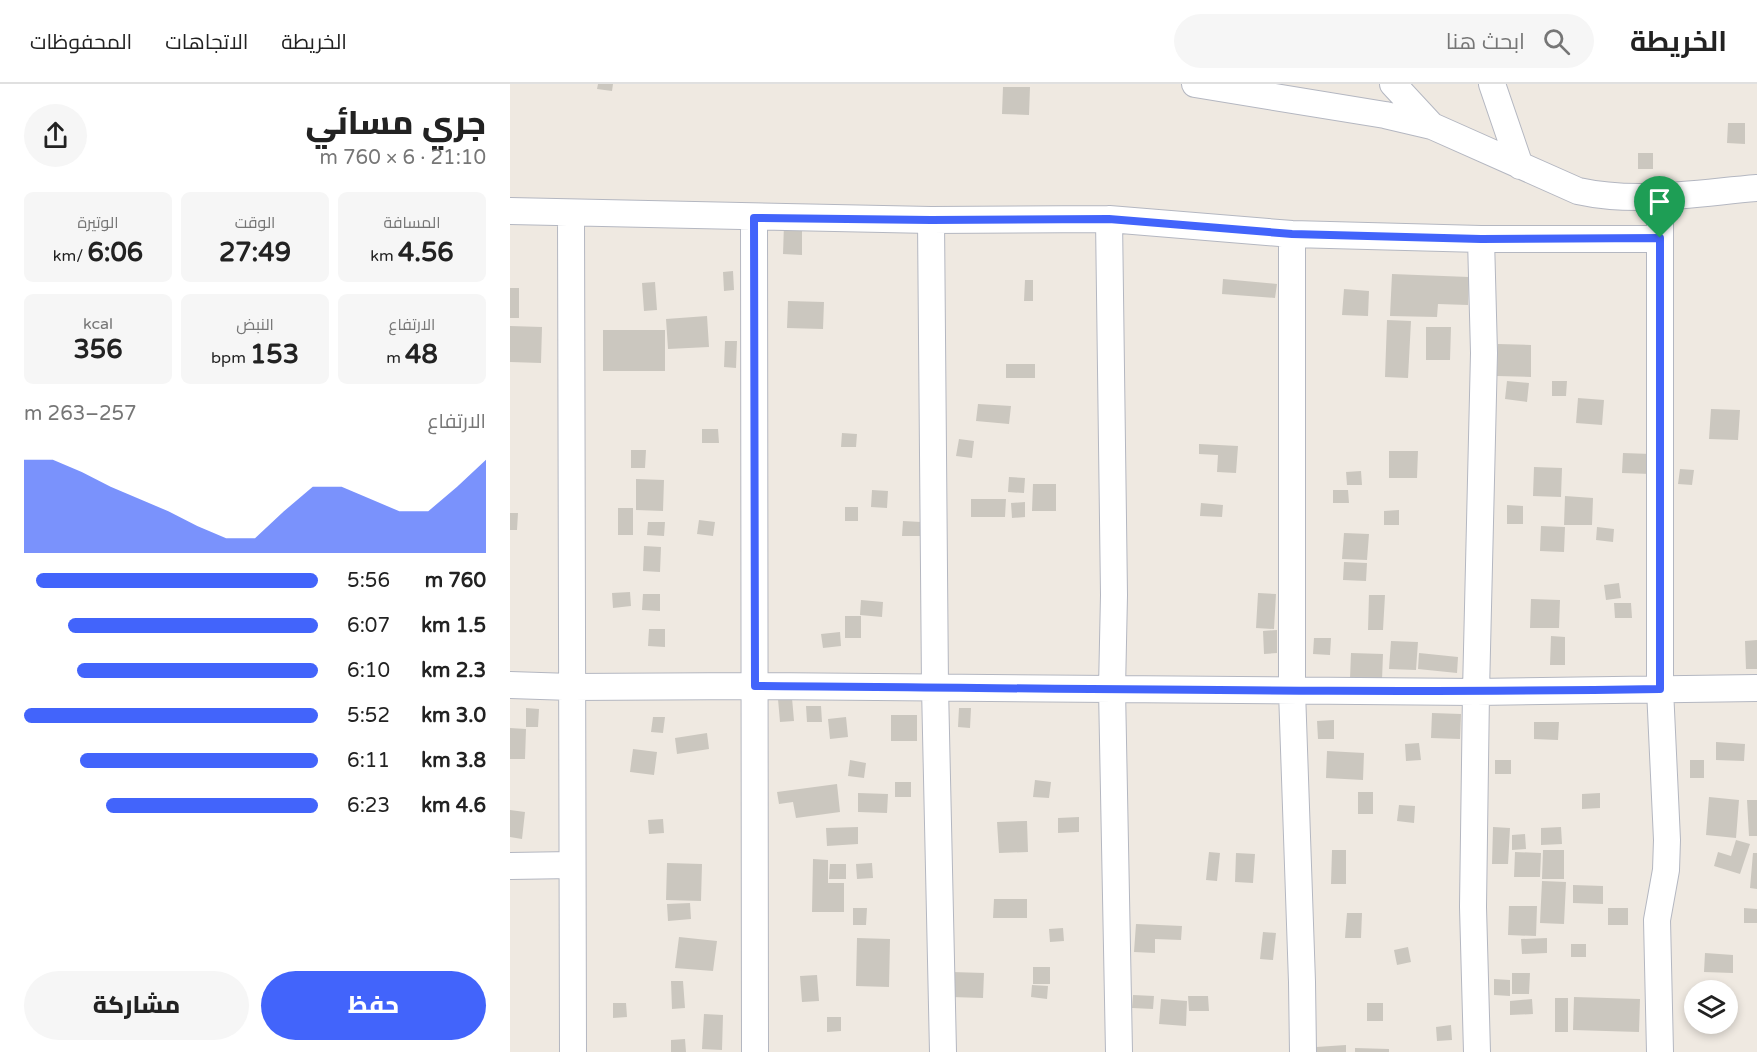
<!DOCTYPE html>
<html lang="ar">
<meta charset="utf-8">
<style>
body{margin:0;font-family:"Varela Round",Cairo,sans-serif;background:#f6f6f6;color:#222;direction:rtl;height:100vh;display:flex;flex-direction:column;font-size:22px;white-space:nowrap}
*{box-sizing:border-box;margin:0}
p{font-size:20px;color:#767676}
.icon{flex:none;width:33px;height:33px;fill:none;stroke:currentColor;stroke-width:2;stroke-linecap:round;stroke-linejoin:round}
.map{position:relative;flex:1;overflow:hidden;direction:ltr}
.drawer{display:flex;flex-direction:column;background:#fff;width:510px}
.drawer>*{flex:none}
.buttons{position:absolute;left:1174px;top:896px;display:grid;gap:12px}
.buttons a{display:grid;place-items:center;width:54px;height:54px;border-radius:50%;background:#fff;box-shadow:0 3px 9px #0003;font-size:30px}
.pin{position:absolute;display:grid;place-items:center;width:51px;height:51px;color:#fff;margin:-62px -26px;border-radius:50% 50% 50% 0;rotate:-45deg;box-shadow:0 0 6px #0007}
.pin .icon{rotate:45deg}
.round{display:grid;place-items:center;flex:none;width:63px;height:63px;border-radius:32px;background:#f6f6f6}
.summary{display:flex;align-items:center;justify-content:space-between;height:102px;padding:0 24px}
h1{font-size:33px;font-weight:800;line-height:45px}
.figures{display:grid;grid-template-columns:repeat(3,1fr);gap:9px;height:102px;padding:6px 24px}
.figures div{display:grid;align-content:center;border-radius:9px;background:#f6f6f6;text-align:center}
.figures b{font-size:26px;font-weight:800}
.figures small{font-size:16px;font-weight:400}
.figures p{font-size:16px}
.chart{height:168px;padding:12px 24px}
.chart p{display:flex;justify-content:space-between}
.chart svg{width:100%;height:108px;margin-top:6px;fill:#4264fb;opacity:.7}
.action{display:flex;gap:12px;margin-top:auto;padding:12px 24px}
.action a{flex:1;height:69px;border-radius:36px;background:#4264fb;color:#fff;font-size:24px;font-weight:800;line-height:69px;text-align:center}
.action a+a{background:#f6f6f6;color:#222}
ul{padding:0 24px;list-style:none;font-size:20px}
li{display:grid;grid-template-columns:96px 72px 1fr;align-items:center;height:45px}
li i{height:15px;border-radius:8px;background:#4264fb}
header{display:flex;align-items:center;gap:36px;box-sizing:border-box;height:84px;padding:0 30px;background:#fff;border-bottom:2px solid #e0e0e0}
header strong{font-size:28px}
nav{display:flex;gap:33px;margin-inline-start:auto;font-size:21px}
.search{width:420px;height:54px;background:#f6f6f6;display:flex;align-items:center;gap:15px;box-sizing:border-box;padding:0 21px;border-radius:33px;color:#767676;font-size:22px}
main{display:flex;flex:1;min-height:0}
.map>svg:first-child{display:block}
.building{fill:#cbc7bf}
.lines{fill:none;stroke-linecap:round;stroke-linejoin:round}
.street-casing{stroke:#b4b7c1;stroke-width:28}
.street{stroke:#fff;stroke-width:26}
.route-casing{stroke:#fff;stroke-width:12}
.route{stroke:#4264fb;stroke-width:8}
</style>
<header>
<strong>الخريطة</strong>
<div class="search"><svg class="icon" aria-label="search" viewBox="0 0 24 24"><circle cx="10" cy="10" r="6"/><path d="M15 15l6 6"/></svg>ابحث هنا</div>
<nav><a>الخريطة</a><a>الاتجاهات</a><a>المحفوظات</a></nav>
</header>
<main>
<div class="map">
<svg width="1247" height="968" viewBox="0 0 1247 968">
<rect width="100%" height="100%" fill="#efe9e1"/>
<path class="building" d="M88,0H103L102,7L87,5Z
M493,3H520L519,31L492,30Z
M1218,39H1235V60L1217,59Z
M1128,69H1143V85H1128Z
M274,140H292V171L273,170Z
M223,187L224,206L214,207L213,188Z
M882,190L959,193L958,221L928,220L927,233L880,232Z
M713,195L767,200L765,214L712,210Z
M515,196H523V217H514Z
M145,198L147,226L134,227L132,199Z
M0,204H9V234H0Z
M834,205L859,207L858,232L832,231Z
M278,217L314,218L313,245L277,244Z
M197,232L199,263L158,265L156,235Z
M877,236L901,237L898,294L875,293Z
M0,242L32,243L31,279L0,278Z
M916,243H941L940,276H916Z
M93,246H155V287H93Z
M215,257H227L226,284L214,283Z
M988,260L1021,261V293L987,292Z
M496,280H525V294H496Z
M997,297L1019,299L1017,318L995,315Z
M1042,297H1057L1056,312H1042Z
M1068,314L1094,316L1092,341L1066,339Z
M468,320L501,322L499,340L466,337Z
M1201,325L1230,326L1228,356L1199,355Z
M192,345H208L209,359H192Z
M332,349L347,350L346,363H331Z
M449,355L464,357L462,374L446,372Z
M689,360L728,362L726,389L707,388L708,371L689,370Z
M121,366H136L135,384H121Z
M879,367H908L907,394H879Z
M1113,369L1141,370V390L1112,389Z
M1024,383L1052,384L1051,413L1023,412Z
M1170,385L1184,386L1182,401L1168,400Z
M851,387L852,401H837L836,388Z
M499,393L515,394L514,409L498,408Z
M126,395L154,396L153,427L126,426Z
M523,400H546V427H522Z
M362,406L378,407L377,424L361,423Z
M823,406H838L839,419H823Z
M1055,412L1083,414L1082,441H1054Z
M461,415H496L495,433H461Z
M515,418V433L502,434L501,419Z
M691,419L713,421L712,433L690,432Z
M997,421L1013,422V440H997Z
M335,423H348V437H335Z
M108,424H123V451H108Z
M889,426V441H874V427Z
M0,429H8L7,446H0Z
M189,436L205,438L203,452L187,450Z
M393,437L411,438V452H392Z
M138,438H155L154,452L137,451Z
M1031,442L1055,443L1054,468L1030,467Z
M1087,443L1104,445L1103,458L1086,456Z
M834,449L859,450L857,476L832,475Z
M134,462L151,463L150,488L133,487Z
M834,478L857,479L856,497L833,496Z
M1109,499L1111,514L1096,516L1094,501Z
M120,508L121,522L103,524L102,509Z
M748,509L766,510L764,545L746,544Z
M133,510H150V527L132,526Z
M859,511H875L873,546H858Z
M1021,515L1050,516L1049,544H1020Z
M351,516L373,518L372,533L350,531Z
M1104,519H1121L1122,534H1105Z
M335,532H351V554H335Z
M139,545H155V563L138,562Z
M767,546V569L754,570L753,547Z
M330,548L331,562L313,564L311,550Z
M1041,552L1055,553V581H1040Z
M804,554H821L820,571L803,570Z
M1247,556V585H1236L1235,557Z
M881,557L908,558L906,586L879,585Z
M841,569L873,570L872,596L840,595Z
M909,569L948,573L947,589L908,585Z
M282,614L284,637L270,638L268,615Z
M296,622H311L312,638H297Z
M16,624L29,625L28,643H16Z
M449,624H461L460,644L448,643Z
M922,629L951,630L950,655L921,654Z
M381,631H407V657H381Z
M143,633H155L153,649L141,648Z
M336,633L338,653L320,655L318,635Z
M824,636V655H808L807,637Z
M1024,638H1049L1048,656L1024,655Z
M0,644L16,645L15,675H0Z
M197,649L199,665L167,670L165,654Z
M1206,658L1235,660L1234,677L1206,676Z
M909,659L911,676L896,677L895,660Z
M123,665L147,668L144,691L120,688Z
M817,667L854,669L853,696L816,694Z
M340,676L356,679L354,694L338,692Z
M985,676H1001V690H985Z
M1180,676H1194V694H1180Z
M525,696L541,698L539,714L523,713Z
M385,698H401V713H385Z
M327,700L330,728L286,734L283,718L269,720L267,708Z
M848,708H863V730H848Z
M348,709L378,710L377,729L348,728Z
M1090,709V724L1072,725V710Z
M1199,713L1229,716L1226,754L1196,751Z
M1237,716H1247V752H1239Z
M889,721L905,722L904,739L887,737Z
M0,726L15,728L12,755L0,753Z
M569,733V748L548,749V734Z
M153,735L154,749L139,750L138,736Z
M517,737L518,768L489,769L487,738Z
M348,743V760L317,762L316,744Z
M983,743L1000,744L998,780H982Z
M1051,743L1052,760L1031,761V744Z
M1015,750L1016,765L1002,766V751Z
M1226,756L1240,760L1230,790L1204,782L1208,768L1221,772Z
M822,766H836V800H821Z
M1033,766H1054V795H1032Z
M699,768L710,769L707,797L696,796Z
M1005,768L1031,769L1030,793H1004Z
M726,769L745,770L743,799L725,798Z
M1243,769H1247V805L1240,804Z
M303,775L318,776V799H334V828H302Z
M157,779L192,780L191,817L156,816Z
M362,779L363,794L347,795L346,780Z
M320,780H336V795H319Z
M1032,797L1056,798L1054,840L1030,839Z
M1063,801L1093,802V820L1063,819Z
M484,815H517V834H483Z
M180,819L181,835L158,837L157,820Z
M999,822H1027L1026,852L998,851Z
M343,824H357L356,841H343Z
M1098,824H1118V841H1098Z
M1234,824L1247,825V839H1234Z
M837,829H852L851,854H835Z
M626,840L672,842L671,856L645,855V869L624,868Z
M553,844L554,857L540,858L539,845Z
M753,848L766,849L763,876L750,875Z
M169,853L207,857L203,887L165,884Z
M347,854L380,855L379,903L346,902Z
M1037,854V869L1012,870L1011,855Z
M1061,860H1076V873H1061Z
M898,863L901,878L887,881L884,866Z
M1195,869L1223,871V889L1194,888Z
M523,883H540V900H523Z
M442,888L474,889L473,914L441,913Z
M1002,889H1020L1019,910H1002Z
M307,891L309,917L292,918L290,892Z
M984,895L1000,896V912L984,911Z
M161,897H173L175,924L162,925Z
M522,901L538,902L537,915L521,913Z
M623,911L644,912L643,925L622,924Z
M678,912H698L699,927H679Z
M1064,913L1130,915L1129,948L1063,946Z
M1045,914H1058V948H1045Z
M651,915L677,917L676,942L649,940Z
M1022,915L1023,930L1000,931V917Z
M103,919H116L117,933L103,934Z
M857,919H873V937H857Z
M194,930L213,931L212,966L192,965Z
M317,933H331V947L317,948Z
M941,941L942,956L927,957L926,943Z
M175,955L176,968H161V956Z
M836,961V968H806V963Z
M845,964L879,965V968H845Z"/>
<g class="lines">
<defs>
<path id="street" d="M685,0L875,31L922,42L1068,107C1127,120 1187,109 1247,104
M883,0L922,42
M982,0L1010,82
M1150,113V605L1157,756L1156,786L1147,836L1150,968
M0,127L421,136L599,135L782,150L971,155H1150
M61,129L63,968
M244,134L245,968
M599,135L604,511L602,605L609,968
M421,136L425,603L433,968
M782,150V607L792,898L793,968
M0,601L61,603L245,602L966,608L1247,604
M0,782L62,781
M967,968L963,823L966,608L974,269L971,155"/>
</defs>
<use href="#street" class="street-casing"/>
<use href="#street" class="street"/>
</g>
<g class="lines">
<defs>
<path id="route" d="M244,134L421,136L599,135L782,150L971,155L1150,154V605C848,610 547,604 245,602Z"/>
</defs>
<use href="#route" class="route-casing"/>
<use href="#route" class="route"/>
</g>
</svg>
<div class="buttons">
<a><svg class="icon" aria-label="layers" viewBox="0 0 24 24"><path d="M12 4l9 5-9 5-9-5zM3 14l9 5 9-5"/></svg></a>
</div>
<div class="pin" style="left:1150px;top:154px;background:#1e9e55"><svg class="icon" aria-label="arrive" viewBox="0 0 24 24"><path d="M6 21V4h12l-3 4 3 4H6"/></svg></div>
</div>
<section class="drawer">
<div class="summary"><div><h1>جري مسائي</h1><p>21:10 · 6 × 760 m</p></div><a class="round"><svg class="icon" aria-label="share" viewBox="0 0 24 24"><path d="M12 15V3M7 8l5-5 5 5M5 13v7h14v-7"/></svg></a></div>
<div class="figures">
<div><p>المسافة</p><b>4.56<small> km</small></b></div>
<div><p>الوقت</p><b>27:49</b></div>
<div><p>الوتيرة</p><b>6:06<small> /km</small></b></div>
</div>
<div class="figures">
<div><p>الارتفاع</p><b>48<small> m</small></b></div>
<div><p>النبض</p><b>153<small> bpm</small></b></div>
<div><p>kcal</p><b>356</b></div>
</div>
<div class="chart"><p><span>الارتفاع</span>257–263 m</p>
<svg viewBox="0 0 160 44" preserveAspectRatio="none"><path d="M0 44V6L10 6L20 11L30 17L40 22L50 27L60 33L70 38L80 38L90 27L100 17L110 17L120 22L130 27L140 27L150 17L160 6V44z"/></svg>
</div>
<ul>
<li><b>760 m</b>5:56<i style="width:96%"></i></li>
<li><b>1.5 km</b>6:07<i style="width:85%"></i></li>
<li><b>2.3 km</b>6:10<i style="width:82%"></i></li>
<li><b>3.0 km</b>5:52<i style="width:100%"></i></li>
<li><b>3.8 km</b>6:11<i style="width:81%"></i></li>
<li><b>4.6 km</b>6:23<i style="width:72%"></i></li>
</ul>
<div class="action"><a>حفظ</a><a>مشاركة</a></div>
</section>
</main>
